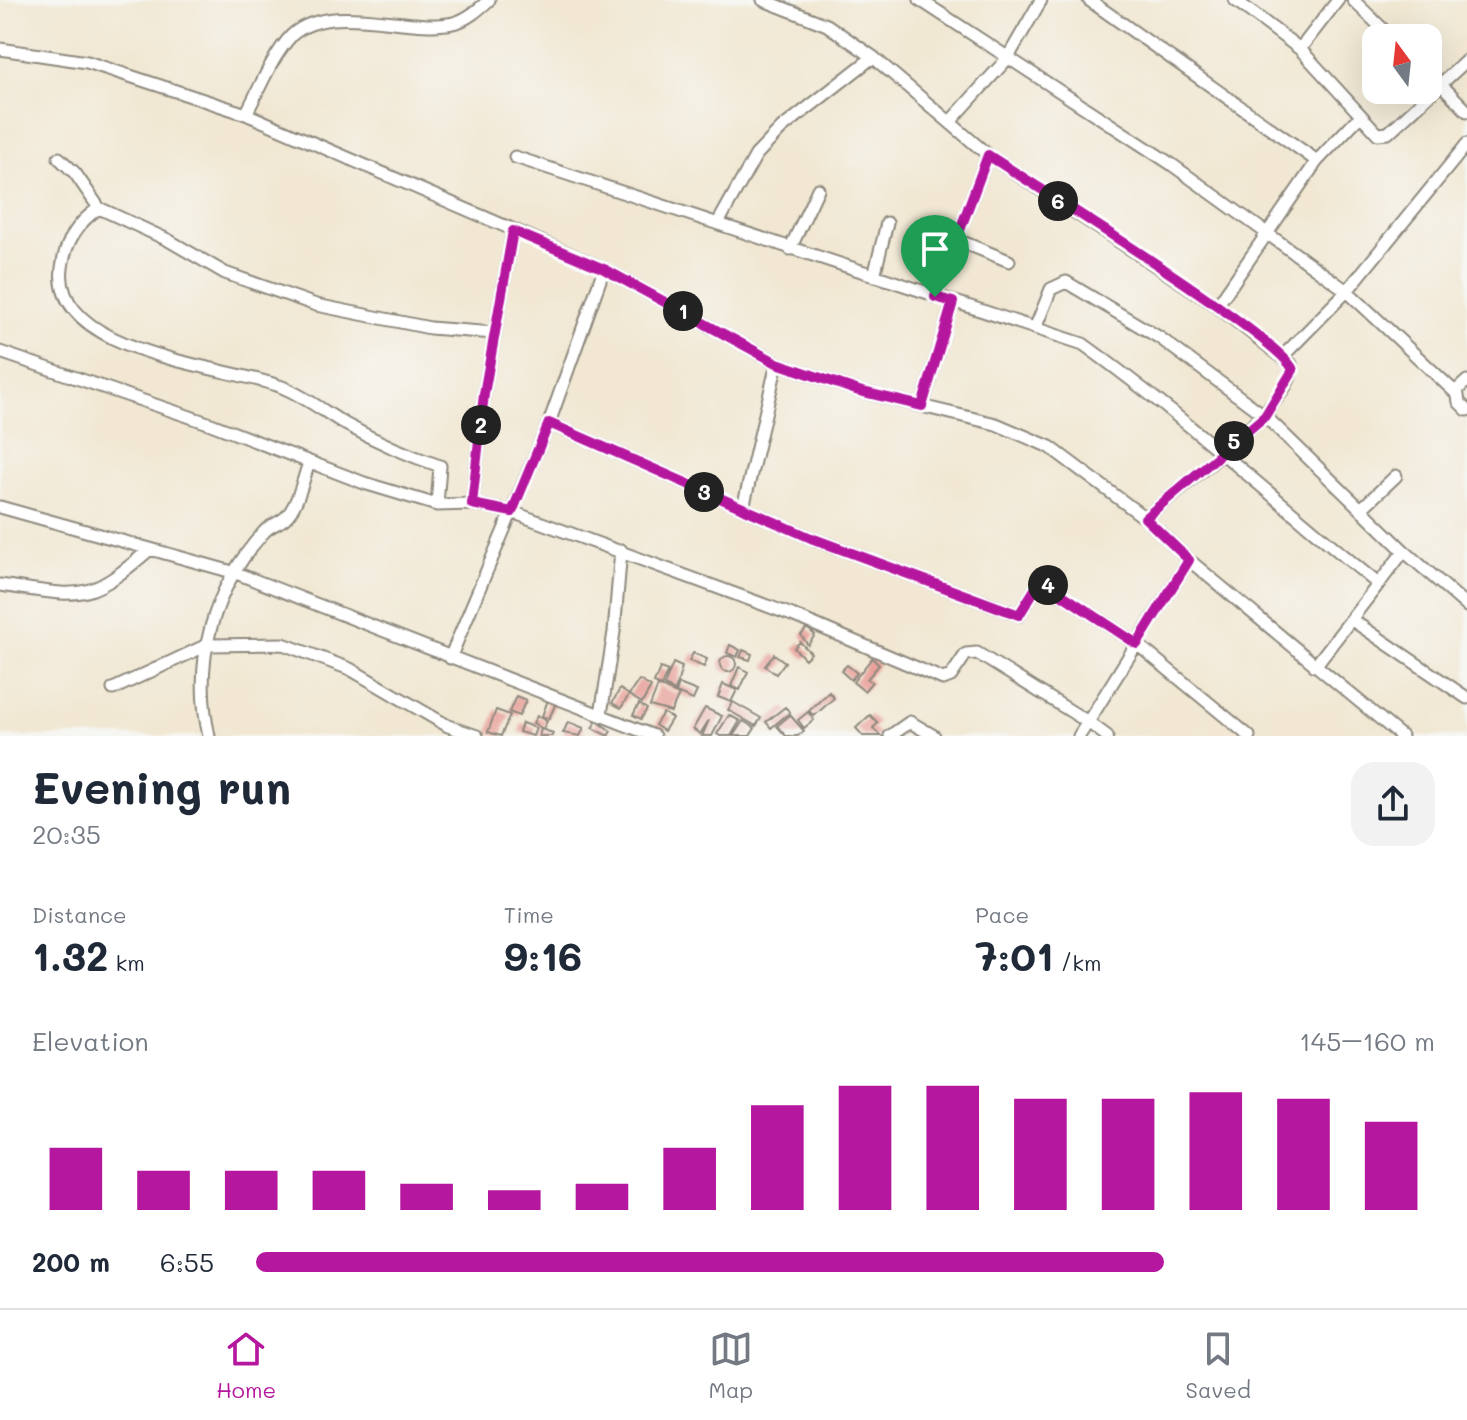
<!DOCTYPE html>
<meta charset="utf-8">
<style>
body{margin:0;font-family:Mali,sans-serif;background:#f2f2f3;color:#1f2937;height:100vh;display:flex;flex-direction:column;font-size:30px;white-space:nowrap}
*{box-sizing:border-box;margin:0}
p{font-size:26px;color:#747a83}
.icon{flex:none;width:44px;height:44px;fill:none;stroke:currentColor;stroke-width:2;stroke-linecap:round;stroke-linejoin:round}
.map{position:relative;height:736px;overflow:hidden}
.side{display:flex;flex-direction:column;background:#fff;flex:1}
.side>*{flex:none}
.needle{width:52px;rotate:345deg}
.fabs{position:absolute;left:1362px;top:24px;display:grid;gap:16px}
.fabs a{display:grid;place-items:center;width:80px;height:80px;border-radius:16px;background:#fff;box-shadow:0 8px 32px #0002;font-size:40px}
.pin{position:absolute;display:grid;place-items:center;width:68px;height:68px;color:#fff;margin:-82px -34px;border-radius:50% 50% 50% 0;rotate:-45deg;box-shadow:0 0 8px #0007}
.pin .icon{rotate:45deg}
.km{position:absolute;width:40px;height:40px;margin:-20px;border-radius:50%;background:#222;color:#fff;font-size:22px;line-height:40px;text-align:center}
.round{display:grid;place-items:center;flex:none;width:84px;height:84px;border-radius:24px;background:#f2f2f3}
.summary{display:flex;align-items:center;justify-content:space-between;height:136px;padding:0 32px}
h1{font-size:44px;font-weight:700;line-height:60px}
.figures{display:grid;grid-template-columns:repeat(3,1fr);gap:12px;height:136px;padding:8px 32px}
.figures div{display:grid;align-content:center}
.figures b{font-size:40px;font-weight:700}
.figures small{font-size:22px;font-weight:400}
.figures p{font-size:22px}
.chart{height:224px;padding:16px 32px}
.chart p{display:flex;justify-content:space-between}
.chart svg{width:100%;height:144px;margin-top:8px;stroke:#b5179e;stroke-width:6}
ul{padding:0 32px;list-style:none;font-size:26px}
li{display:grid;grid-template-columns:128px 96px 1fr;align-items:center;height:60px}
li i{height:20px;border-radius:10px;background:#b5179e}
.dock{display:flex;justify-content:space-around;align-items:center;height:112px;border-top:2px solid #e0e1e3;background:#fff;font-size:22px;color:#747a83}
.dock a{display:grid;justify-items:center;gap:4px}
.dock .active{color:#b5179e}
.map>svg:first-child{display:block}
.building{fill:#e89c95}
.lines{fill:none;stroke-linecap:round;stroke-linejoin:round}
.minor-casing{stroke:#8e897e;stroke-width:15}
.minor{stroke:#fff;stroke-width:11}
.route-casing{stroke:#fff;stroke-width:16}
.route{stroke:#b5179e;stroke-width:10}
</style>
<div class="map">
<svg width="1467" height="736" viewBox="0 0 1467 736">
<rect width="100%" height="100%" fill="#f6f6f2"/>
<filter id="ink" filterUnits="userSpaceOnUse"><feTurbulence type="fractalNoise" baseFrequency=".0125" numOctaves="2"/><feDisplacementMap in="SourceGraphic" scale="16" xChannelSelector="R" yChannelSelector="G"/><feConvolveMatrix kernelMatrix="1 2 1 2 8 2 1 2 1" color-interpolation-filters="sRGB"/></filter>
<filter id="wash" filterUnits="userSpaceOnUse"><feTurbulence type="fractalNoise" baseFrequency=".006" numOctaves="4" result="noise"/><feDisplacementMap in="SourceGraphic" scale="32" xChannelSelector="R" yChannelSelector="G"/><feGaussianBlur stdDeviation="1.8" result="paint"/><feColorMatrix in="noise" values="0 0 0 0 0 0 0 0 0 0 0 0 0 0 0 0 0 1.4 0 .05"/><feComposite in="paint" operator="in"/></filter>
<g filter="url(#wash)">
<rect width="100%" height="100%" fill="#f1e7d2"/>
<g id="blocks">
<path class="building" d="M807,628L815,635L808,645L801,635Z
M800,642L811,653L805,659L794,648Z
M730,645L740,650L737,657L727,653Z
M743,650L752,654L750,660L740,657Z
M693,653L707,659L704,667L689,661Z
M774,654L785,662L776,674L765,666Z
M720 664a8 8 0 1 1 16 0a8 8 0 1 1-16 0Z
M872,658L879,665L867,679L872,682L864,691L853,682Z
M673,663L682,667L675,691L664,686Z
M847,665L857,673L851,680L841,671Z
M739,667L748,672L740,690L731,686Z
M660,668L668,671L661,686L654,683Z
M639,680L651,687L642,703L629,695Z
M679,684L697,691L693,700L676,693Z
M723,684L737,690L731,702L718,697Z
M658,686L679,695L671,712L650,706Z
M620,689L629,695L621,708L612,703Z
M829,692L834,698L814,716L809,711Z
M516,696L526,700L519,716L509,712Z
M548,700L556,703L549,719L542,716Z
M733,702L761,718L756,726L728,710Z
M639,704L647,709L641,719L633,715Z
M785,707L790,712L771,728L766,722Z
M705,708L722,716L712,736H702L709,720L700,734L693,729Z
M496,710L510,715L501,736L488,732Z
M808,712L814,720L804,728L798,720Z
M663,713L672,718L664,731L655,725Z
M729,715L740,721L731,736H720L717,734Z
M790,715L804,731L798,736H786L777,726Z
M870,715L878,723L873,728L881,736H863L856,728Z
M537,716L547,721L543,729L533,723Z
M597,721L611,731L608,736L592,728Z
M743,721L755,728L750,736H733Z
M568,722L584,728L580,736L563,733Z
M522,723L536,728L533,736L519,732Z
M541,729L553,733L552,736H539Z"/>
</g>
</g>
<g filter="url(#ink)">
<use href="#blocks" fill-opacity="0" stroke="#8e897e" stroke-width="2"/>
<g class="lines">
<defs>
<path id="minor" d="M763,0L827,25L873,57L988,155L1217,306L1291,364C1302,397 1172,494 1145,518
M920,0L1171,164L1347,291L1457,394
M1089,0L1317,161
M1235,0L1300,49L1378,134L1388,133L1467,60
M1353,0L1392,38
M0,49L87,62L246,114L604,269L777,363L859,391L996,424L1050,447L1145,518L1189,560L1401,736
M1300,49L1338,0
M1428,71L1467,111
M246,114C260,88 272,56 292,35C331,0 408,33 453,23C467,20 479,9 489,0
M950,122L1007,59L1041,0
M515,157L1083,344C1186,418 1280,504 1378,584
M59,158L75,173L99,208L168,240L225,273L316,305L430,328L494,333
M99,208C78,222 65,243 62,268C51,354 228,366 282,387C304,396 325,412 345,424C376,441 407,455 440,466L437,505
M718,223L756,155L782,128L873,57
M955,239L1009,261
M790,249L818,189
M874,276L887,223
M935,297L988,155
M1217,306L1317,161L1359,117
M1036,326L1051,289L1066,282L1160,338L1265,416L1404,551L1467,606
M0,352L211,424L364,483L437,505L472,504L512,512L792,615L943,679L951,676L966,654L977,653L1088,722L1079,736
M1283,356L1347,291L1467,144
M1467,381L1457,390L1459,402L1467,410
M922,406L953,302
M549,423L811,538L1019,615L1037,586L1046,584L1137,644L1249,736
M472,504L484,394L513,231
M0,507L236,573L654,736
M743,508L777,363
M1361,509L1396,476
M0,585C81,596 86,605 150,549
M1352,620L1467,698
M450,658L549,423L604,269
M1315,666L1404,551
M113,689L207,645L283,644L350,669L448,726L477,736
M601,714L614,632L621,550
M209,736C192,661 213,588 264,532C270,525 278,524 285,518C298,506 303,479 309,463
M890,736L910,722L934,736
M1107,736L1088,722L1189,560"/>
</defs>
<use href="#minor" class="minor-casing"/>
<use href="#minor" class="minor"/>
</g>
</g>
<g class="lines" filter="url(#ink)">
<defs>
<path id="route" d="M988,155C1032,184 1282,339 1293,370L1265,416L1145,518L1189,560L1137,644L1046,584L1037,586L1019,615L811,538L549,423L512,512L472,504L484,394L513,231L604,269L777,363L859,391L922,406L953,302L935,297Z"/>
</defs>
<use href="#route" class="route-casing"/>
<use href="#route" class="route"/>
</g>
</svg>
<div class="fabs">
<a><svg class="needle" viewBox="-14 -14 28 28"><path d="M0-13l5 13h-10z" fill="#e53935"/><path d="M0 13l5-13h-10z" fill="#747a83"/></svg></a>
</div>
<div class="pin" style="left:935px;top:297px;background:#1e9e55"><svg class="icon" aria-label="arrive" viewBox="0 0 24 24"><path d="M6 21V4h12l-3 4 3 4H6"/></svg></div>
<b class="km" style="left:683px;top:311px">1</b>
<b class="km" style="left:481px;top:425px">2</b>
<b class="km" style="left:704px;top:492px">3</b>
<b class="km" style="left:1048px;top:585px">4</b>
<b class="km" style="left:1234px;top:441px">5</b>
<b class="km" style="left:1058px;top:201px">6</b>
</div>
<section class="side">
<div class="summary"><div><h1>Evening run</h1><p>20:35</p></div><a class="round"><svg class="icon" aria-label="share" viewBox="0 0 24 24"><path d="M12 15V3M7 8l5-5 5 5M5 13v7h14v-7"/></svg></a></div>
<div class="figures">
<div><p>Distance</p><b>1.32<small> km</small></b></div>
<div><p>Time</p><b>9:16</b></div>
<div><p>Pace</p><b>7:01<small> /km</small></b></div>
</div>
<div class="chart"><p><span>Elevation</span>145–160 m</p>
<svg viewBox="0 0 160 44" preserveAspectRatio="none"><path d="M5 44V25M15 44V32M25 44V32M35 44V32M45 44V36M55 44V38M65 44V36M75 44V25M85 44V12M95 44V6M105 44V6M115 44V10M125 44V10M135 44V8M145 44V10M155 44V17"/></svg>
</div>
<ul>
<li><b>200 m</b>6:55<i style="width:77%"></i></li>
</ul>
</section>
<nav class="dock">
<a class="active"><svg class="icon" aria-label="home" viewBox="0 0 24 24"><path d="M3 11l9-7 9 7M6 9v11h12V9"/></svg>Home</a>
<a><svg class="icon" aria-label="map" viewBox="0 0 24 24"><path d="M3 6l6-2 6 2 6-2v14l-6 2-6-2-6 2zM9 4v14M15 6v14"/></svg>Map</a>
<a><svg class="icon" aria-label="saved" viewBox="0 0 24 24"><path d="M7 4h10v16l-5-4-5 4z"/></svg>Saved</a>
</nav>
